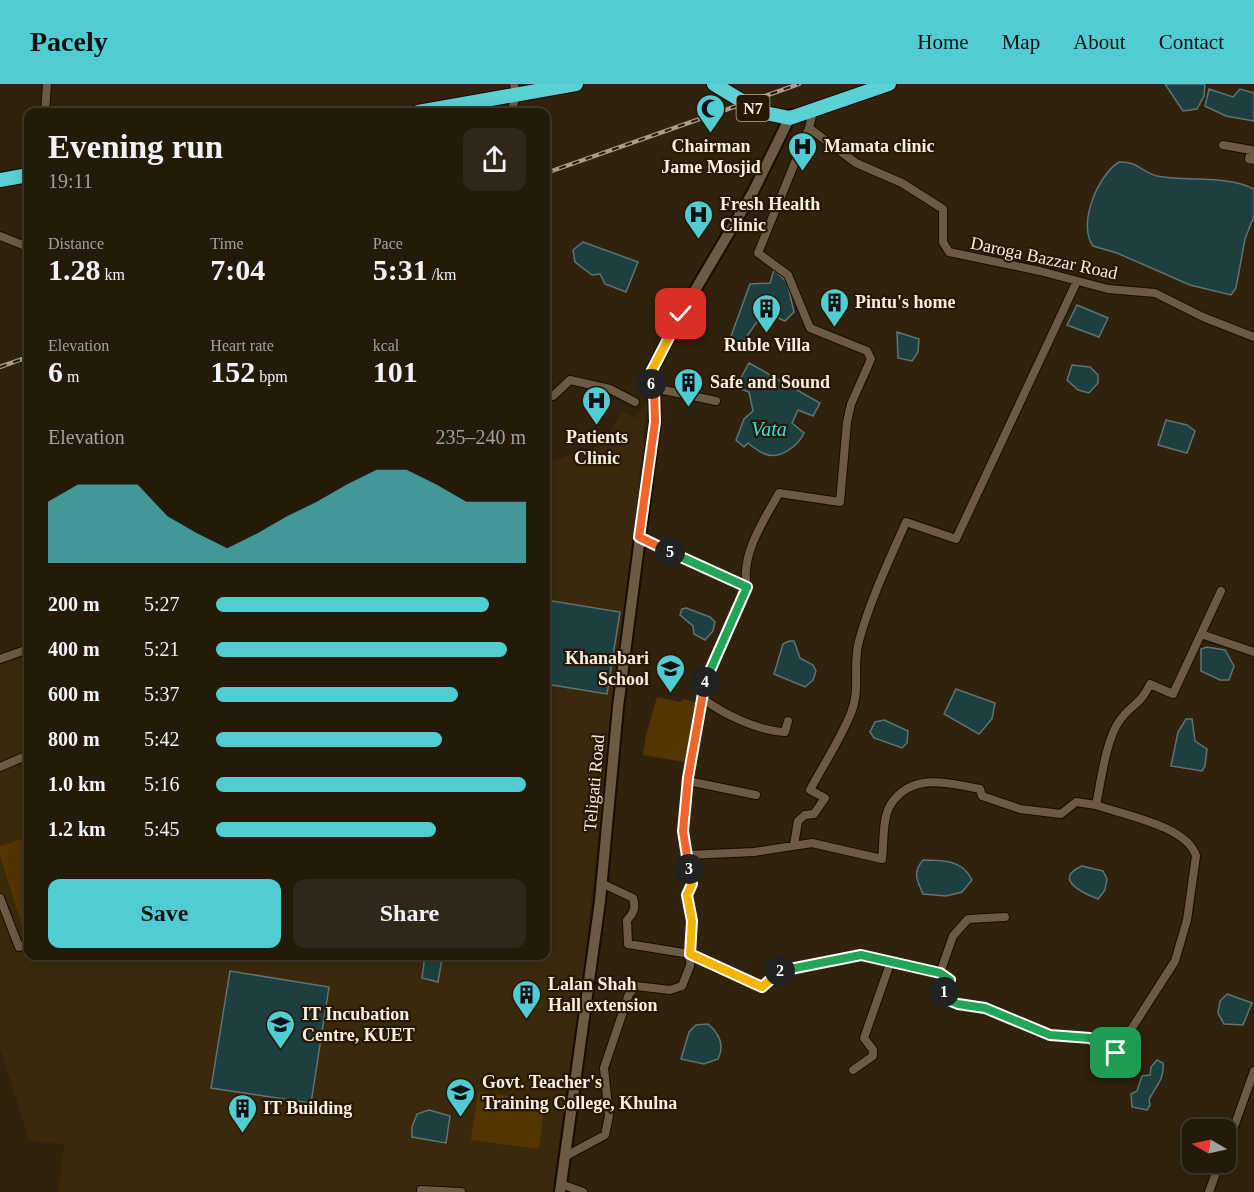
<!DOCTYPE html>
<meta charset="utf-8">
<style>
body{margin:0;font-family:"Times New Roman",serif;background:#302718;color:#f1f3f6;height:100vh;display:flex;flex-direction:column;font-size:22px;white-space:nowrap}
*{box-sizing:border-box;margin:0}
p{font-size:20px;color:#a3a19c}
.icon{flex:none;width:33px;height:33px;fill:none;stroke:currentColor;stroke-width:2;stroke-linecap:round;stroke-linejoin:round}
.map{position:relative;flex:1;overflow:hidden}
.drawer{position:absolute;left:24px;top:24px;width:526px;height:852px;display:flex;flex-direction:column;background:#241a0a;border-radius:12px;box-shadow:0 3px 15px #0003,0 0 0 2px #41382b}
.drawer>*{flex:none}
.needle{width:39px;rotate:279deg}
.buttons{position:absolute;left:1182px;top:1035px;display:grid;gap:12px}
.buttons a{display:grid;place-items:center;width:54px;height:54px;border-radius:12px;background:#241a0a;box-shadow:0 3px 15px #0003,0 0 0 2px #41382b;font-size:30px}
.pin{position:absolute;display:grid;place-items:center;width:51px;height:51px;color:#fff;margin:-26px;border-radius:12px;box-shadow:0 3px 9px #0006}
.km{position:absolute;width:30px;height:30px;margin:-15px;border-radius:50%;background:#222;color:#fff;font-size:16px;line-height:30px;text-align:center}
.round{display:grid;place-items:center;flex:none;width:63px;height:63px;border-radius:12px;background:#302718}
.headline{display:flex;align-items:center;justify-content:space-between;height:102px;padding:0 24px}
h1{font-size:33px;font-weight:800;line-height:45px}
.figures{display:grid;grid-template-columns:repeat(3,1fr);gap:9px;height:102px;padding:6px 24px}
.figures div{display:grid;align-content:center}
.figures b{font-size:30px;font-weight:800}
.figures small{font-size:16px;font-weight:400}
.figures p{font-size:16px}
.chart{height:168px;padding:12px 24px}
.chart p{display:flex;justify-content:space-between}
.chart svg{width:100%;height:108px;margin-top:6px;fill:#51ccd2;opacity:.7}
.button{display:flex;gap:12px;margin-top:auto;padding:12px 24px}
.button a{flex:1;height:69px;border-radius:12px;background:#51ccd2;color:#111;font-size:24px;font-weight:800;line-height:69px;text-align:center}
.button a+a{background:#302718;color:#f1f3f6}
ul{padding:0 24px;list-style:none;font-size:20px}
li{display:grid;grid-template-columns:96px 72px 1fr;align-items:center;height:45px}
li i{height:15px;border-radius:8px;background:#51ccd2}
header{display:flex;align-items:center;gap:36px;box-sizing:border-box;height:84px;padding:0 30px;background:#51ccd2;color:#111}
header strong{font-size:28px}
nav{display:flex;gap:33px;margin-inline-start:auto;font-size:21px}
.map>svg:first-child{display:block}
.built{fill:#3b290c}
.green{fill:#523500}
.water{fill:#1d3f41;stroke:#5f7471;stroke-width:1.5}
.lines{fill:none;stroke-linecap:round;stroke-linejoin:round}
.street-casing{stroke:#180b00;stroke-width:10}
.secondary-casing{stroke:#180b00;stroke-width:14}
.highway-casing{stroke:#180b00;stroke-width:16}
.street{stroke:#6b5b44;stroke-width:8}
.secondary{stroke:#6b5b44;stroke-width:10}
.highway{stroke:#5bd0d5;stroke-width:14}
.rail-casing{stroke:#a99d8d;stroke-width:4.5}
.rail{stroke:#261804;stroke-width:2;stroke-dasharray:7;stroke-linecap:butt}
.split-1-casing{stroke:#fff;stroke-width:12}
.split-2-casing{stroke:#fff;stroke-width:12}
.split-3-casing{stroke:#fff;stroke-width:12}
.split-4-casing{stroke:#fff;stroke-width:12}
.split-5-casing{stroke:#fff;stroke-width:12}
.split-6-casing{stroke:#fff;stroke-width:12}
.split-7-casing{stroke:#fff;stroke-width:12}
.split-1{stroke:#22a559;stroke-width:8}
.split-2{stroke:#22a559;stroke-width:8}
.split-3{stroke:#f5b400;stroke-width:8}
.split-4{stroke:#f0652b;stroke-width:8}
.split-5{stroke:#22a559;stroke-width:8}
.split-6{stroke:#f0652b;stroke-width:8}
.split-7{stroke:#f5b400;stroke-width:8}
.labels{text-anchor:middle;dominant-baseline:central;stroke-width:4.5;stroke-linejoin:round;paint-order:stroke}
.shield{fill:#261804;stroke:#b9ae9f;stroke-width:1.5}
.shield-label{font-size:16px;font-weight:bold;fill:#f8eee1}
.poi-label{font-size:18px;font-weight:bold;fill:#f8eee1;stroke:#261804;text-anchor:start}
.street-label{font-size:18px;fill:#f8eee1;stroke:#261804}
.water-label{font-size:20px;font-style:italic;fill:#3ae0e8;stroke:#261804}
</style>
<header>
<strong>Pacely</strong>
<nav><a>Home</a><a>Map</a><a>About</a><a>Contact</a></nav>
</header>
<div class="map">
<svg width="1254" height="1108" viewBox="0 0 1254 1108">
<rect width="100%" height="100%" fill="#30220d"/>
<path class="built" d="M648,317L581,908L552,1108H58L64,1061L29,1056L0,964V575L28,565V872H546V379L602,361L622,327L635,334Z"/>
<path class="green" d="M657,613L681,618L683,615L695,618L685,678L643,671L646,651Z
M28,753V854L26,855L0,771V762Z
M478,1008L545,1017L539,1065L471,1056Z"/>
<path class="water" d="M1165,0H1205L1204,12L1197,25L1183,27Z
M1209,5L1233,13L1240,5L1254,9V37L1226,32L1205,22Z
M1119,78C1138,77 1141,88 1157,92C1188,98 1226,91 1254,105V132L1245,155L1236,204L1231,211L1190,201L1117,169L1093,162C1077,140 1098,91 1119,78Z
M583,158L638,178L626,208L605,200L600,190L592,191L575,178L573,166Z
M774,186L787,198L794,228L785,237L764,228L740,262L730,255L750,200L770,199Z
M1077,221L1108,234L1099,253L1067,241Z
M897,248L919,255L918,268L912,277L898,274Z
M749,279L820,319L813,332L798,326L792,339L804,349C798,362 780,376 765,370C759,368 753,363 748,359L744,363L736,356L744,335L753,327L749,308L736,303Z
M1072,281L1090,283L1098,291V299L1089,309L1078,306L1067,296Z
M1166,336L1187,341L1195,347L1187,369L1158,361Z
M546,516L620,528L607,610L546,600Z
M686,524L710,533L715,538L713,547L705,556L694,550L693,542L680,531L682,525Z
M789,557H794L800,574L813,581L816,587L813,596L805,603L774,590L783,560Z
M1207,563L1225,566L1234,582L1229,596H1220L1201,587V565Z
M956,605L995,619L992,635L979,650L944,630Z
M1186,635H1192L1195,657L1207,665L1205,682L1202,687L1171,682L1178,648Z
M884,636L908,647L907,659L902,664L874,654L870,648L875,638Z
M923,776C943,776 963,776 972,796L962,808L946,812L923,810C917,796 912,789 923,776Z
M1082,782L1103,787L1107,795L1105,806L1098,815C1083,809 1052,795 1082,782Z
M425,872L442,875L438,898L422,894Z
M230,887L329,903L311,1019L211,1004Z
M1227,910L1252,919L1243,941L1224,940L1218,929L1220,917Z
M708,940C720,950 725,961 718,975L704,980L681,975L689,948L696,941Z
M1157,976L1163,979C1165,995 1155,1003 1149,1016L1150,1021L1147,1026L1132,1023L1131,1010L1137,1007L1142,992L1150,991L1151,983Z
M429,1026L450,1032L446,1059L412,1053V1043L417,1030Z"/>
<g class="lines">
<defs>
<path id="street" d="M45,28L47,0
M511,28L516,13L514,0
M809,44L856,79L902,99L943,125V158L949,168L1040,187L1108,205L1155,209L1203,233L1254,253
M1223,61L1251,66L1249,75L1254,76
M0,152L28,163
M654,304L716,317
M546,310L553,312L570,296L610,305L635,318
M639,453L747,503
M1201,550L1254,568
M0,575L28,565
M702,614C723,630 758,647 785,648L788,637
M0,683L28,671
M688,697L756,711
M794,761L798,737L805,731L814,730L825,714L810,706C824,680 840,656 851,629C861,605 852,582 859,557C870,516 889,477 906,438L956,455L1077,197
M687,771L754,768L812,759L882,775C884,759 882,734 891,720C912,688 949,699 980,705L982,712L1020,725L1061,730L1076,718L1096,721C1101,697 1106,655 1120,636C1131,621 1142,619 1150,600L1173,610L1221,507
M601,799L633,814C636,823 634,829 627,836L628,860L690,870L762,903L781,887L861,871L940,889L953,852L968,835L1005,833
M0,814L19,863L28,860
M940,889L950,896L943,910L949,917L985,924L1050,951L1090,954L1116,969L1175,877L1187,836L1196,772C1187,742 1124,731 1096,721
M853,986L873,972V966L864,954L891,877
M1226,1065L1254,987
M564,1073L605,1051L609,1032L604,984L629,910L636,902L670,906L682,902L690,882L692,837L687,811L692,800L683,747L688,694L704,599L747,503C740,471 764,436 779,409L840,418L847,338L851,320L871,275L867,267L810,244L788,191L758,169L809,44L813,28
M561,1100L583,1108
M421,1108V1106L461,1108
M1209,1108L1220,1078"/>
<path id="secondary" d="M560,1108L600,817L618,623L655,338L654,304L648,294L681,230L753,108L791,31"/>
<path id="highway" d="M714,0L760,28L790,34L889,0
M418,28L576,0
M0,96L28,91"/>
</defs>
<use href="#street" class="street-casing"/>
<use href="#secondary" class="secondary-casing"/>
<use href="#highway" class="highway-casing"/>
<use href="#street" class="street"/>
<use href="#secondary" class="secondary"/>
<use href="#highway" class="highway"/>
<defs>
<path id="rail" d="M546,89L799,0
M0,283L28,273"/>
</defs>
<use href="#rail" class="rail-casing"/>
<use href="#rail" class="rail"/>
</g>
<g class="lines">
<defs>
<path id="split-1" d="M944,908V914L958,920L985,924L1050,951L1090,954L1116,969"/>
<path id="split-2" d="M780,887L861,871L940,889L950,896L944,908"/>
<path id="split-3" d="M689,785L692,800L687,811L692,837L690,870L762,903L780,887"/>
<path id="split-4" d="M689,785L683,747L688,694L705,598"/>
<path id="split-5" d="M670,468L747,503L705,598"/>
<path id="split-6" d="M651,300L654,304L655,338L639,453L670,468"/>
<path id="split-7" d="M651,300L648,294L681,230"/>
</defs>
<use href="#split-1" class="split-1-casing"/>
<use href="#split-2" class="split-2-casing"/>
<use href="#split-3" class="split-3-casing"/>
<use href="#split-4" class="split-4-casing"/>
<use href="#split-5" class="split-5-casing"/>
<use href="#split-6" class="split-6-casing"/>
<use href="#split-7" class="split-7-casing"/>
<use href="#split-1" class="split-1"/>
<use href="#split-2" class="split-2"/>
<use href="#split-3" class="split-3"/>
<use href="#split-4" class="split-4"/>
<use href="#split-5" class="split-5"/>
<use href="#split-6" class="split-6"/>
<use href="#split-7" class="split-7"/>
</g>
<defs>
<symbol id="mosque-pin" viewBox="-11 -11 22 30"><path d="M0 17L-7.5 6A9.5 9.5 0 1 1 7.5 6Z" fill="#51ccd2" stroke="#261804"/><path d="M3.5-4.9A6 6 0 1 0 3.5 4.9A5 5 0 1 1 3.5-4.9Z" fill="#111"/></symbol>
<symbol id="hospital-pin" viewBox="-11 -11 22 30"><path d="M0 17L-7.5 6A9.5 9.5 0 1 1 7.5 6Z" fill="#51ccd2" stroke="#261804"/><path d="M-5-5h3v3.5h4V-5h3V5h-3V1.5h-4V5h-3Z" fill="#111"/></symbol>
<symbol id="building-pin" viewBox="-11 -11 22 30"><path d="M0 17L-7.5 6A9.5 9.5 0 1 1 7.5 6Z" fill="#51ccd2" stroke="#261804"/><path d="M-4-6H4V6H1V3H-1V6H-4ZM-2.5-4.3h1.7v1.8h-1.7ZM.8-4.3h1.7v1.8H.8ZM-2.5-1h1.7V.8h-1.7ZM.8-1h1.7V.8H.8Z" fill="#111"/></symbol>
<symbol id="school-pin" viewBox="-11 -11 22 30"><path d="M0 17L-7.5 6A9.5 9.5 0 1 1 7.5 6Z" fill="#51ccd2" stroke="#261804"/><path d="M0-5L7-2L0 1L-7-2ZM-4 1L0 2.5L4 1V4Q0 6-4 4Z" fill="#111"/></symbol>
<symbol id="university-pin" viewBox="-11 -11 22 30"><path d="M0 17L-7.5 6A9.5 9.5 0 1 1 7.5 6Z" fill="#51ccd2" stroke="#261804"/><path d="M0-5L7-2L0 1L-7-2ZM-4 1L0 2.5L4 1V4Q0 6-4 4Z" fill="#111"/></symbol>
</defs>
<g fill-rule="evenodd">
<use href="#mosque-pin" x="694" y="8" width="33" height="45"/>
<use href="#hospital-pin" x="786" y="46" width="33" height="45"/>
<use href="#hospital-pin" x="682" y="114" width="33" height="45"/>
<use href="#building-pin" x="818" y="202" width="33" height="45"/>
<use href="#building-pin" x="750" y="208" width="33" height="45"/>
<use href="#building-pin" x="672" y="282" width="33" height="45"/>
<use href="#hospital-pin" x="580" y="300" width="33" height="45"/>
<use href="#school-pin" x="654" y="568" width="33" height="45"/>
<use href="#building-pin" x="510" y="894" width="33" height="45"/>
<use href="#university-pin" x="264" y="924" width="33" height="45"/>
<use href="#university-pin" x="444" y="992" width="33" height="45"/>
<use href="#building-pin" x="226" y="1008" width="33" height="45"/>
</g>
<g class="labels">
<rect class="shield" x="736.5" y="11" width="33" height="26" rx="4.5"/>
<g class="shield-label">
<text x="753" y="24">N7</text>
</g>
<g class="poi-label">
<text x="711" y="62" text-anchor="middle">Chairman<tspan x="711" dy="21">Jame Mosjid</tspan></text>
<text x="824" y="62">Mamata clinic</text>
<text x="720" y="120">Fresh Health<tspan x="720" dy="21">Clinic</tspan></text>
<text x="855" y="218">Pintu's home</text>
<text x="767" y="261" text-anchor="middle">Ruble Villa</text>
<text x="710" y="298">Safe and Sound</text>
<text x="597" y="353" text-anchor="middle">Patients<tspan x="597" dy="21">Clinic</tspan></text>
<text x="649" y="574" text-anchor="end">Khanabari<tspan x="649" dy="21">School</tspan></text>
<text x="548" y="900">Lalan Shah<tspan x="548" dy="21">Hall extension</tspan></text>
<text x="302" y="930">IT Incubation<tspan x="302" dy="21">Centre, KUET</tspan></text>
<text x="482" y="998">Govt. Teacher's<tspan x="482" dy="21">Training College, Khulna</tspan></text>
<text x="263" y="1024">IT Building</text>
</g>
<g class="street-label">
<text transform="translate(1044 174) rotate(12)">Daroga Bazzar Road</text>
<text transform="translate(594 699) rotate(-85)">Teligati Road</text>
</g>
<g class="water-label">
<text x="769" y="345">Vata</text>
</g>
</g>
</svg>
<div class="buttons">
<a><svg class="needle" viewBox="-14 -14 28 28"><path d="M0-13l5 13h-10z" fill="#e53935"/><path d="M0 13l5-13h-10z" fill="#a3a19c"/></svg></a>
</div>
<div class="pin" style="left:1116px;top:969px;background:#1e9e55"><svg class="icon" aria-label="arrive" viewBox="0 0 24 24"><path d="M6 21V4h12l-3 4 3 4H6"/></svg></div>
<div class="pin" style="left:681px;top:230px;background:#d93025"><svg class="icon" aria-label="check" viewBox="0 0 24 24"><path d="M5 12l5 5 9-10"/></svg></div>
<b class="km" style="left:944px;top:908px">1</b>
<b class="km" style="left:780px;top:887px">2</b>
<b class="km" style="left:689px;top:785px">3</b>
<b class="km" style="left:705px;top:598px">4</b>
<b class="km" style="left:670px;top:468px">5</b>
<b class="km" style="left:651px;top:300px">6</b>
<section class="drawer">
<div class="headline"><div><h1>Evening run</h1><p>19:11</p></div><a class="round"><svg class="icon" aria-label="share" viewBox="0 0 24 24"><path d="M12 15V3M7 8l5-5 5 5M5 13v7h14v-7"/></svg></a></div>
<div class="figures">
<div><p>Distance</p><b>1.28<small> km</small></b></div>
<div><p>Time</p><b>7:04</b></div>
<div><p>Pace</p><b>5:31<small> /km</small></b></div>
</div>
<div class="figures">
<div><p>Elevation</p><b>6<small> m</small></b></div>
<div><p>Heart rate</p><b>152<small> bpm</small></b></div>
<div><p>kcal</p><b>101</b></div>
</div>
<div class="chart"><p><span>Elevation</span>235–240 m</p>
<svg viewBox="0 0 160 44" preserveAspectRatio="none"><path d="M0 44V19L10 12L20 12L30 12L40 25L50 32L60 38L70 32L80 25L90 19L100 12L110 6L120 6L130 12L140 19L150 19L160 19V44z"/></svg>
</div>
<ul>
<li><b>200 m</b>5:27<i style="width:88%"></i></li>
<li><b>400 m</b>5:21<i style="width:94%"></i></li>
<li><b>600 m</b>5:37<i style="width:78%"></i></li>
<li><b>800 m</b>5:42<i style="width:73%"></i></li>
<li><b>1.0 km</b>5:16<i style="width:100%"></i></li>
<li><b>1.2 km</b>5:45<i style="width:71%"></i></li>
</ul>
<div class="button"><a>Save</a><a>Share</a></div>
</section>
</div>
